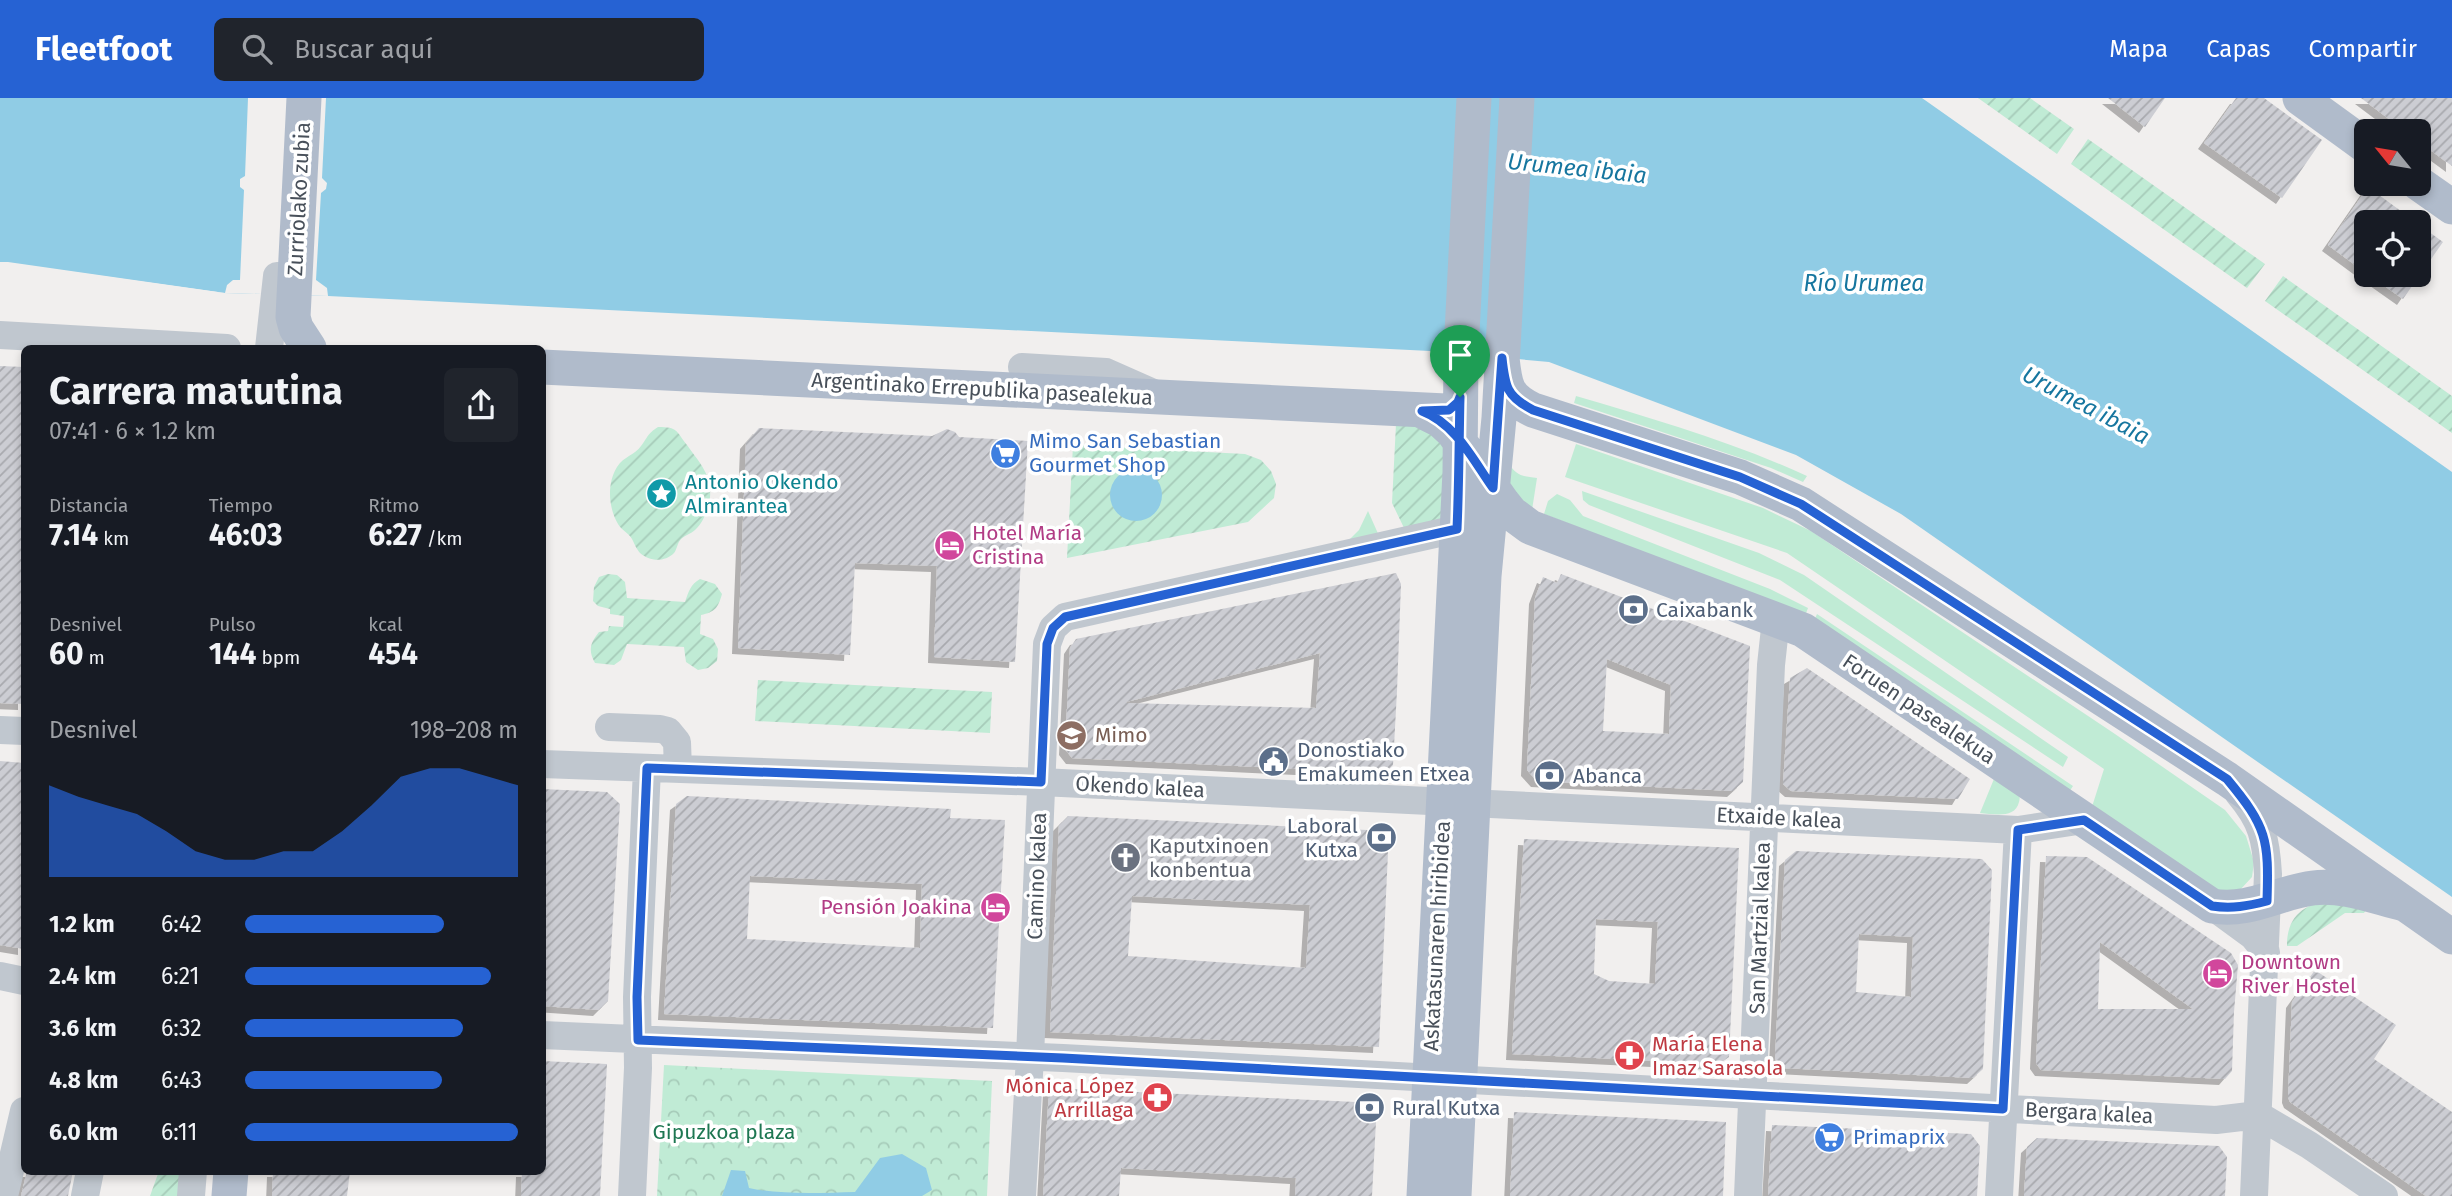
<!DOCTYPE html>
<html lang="es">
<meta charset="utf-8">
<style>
body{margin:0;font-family:"Fira Sans",sans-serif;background:#20242c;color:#f1f3f6;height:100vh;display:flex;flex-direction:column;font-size:26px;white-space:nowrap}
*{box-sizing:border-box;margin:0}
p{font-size:23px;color:#9ea1a6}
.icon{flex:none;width:38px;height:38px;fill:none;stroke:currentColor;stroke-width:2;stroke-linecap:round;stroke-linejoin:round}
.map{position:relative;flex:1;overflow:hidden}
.details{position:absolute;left:21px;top:247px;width:525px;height:830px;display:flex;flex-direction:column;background:#171b24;border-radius:10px;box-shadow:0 4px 10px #0003}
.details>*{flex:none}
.needle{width:46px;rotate:300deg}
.buttons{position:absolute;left:2354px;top:21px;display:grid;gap:14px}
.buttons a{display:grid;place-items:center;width:77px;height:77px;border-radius:10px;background:#171b24;box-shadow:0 4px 10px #0003;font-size:35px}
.pin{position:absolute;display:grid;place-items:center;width:60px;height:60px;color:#fff;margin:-72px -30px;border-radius:50% 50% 50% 0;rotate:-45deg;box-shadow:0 0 7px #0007}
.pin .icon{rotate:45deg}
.round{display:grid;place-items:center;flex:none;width:74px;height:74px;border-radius:10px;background:#20242c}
.overview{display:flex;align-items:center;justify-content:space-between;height:119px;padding:0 28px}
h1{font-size:38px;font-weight:700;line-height:52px}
.stats{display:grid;grid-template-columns:repeat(3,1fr);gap:10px;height:119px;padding:7px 28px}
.stats div{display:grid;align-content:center}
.stats b{font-size:30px;font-weight:700}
.stats small{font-size:19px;font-weight:400}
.stats p{font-size:19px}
.chart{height:196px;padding:14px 28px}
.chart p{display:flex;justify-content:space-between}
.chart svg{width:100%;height:126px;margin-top:7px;fill:#2662d3;opacity:.7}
ul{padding:0 28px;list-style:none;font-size:23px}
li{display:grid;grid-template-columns:112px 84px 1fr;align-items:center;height:52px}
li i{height:18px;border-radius:9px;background:#2662d3}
header{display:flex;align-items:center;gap:42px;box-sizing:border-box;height:98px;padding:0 35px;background:#2662d3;color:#fff}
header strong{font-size:33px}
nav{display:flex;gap:38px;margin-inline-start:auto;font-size:24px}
.search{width:490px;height:63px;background:#20242c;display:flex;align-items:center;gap:18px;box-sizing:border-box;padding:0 24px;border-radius:10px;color:#9ea1a6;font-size:26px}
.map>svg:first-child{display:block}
.grass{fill:#c0ebd5}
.park{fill:url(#park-crowns)}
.garden{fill:url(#garden-furrows)}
.water{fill:#90cce5}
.pier{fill:#f1efee}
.building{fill:url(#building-hatch);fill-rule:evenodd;filter:url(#shadow)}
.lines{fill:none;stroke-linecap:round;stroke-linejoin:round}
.minor{stroke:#c0c7cf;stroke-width:28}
.major{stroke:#b0bbcb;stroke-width:35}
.route-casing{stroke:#fff;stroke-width:14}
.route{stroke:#2662d3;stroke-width:9}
.labels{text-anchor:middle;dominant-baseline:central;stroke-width:7;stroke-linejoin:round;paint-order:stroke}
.street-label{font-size:21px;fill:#48505a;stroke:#fff}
.shop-label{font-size:21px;fill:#366cbe;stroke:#fff;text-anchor:start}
.culture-label{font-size:21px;fill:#0d838f;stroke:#fff;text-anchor:start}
.hotel-label{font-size:21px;fill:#b23c85;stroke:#fff;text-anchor:start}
.service-label{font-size:21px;fill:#4e5e75;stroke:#fff;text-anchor:start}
.education-label{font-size:21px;fill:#785e54;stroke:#fff;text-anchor:start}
.worship-label{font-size:21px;fill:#5b616d;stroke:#fff;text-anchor:start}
.health-label{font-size:21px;fill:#be3a42;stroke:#fff;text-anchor:start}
.park-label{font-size:21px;fill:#1e7752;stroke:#fff}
.water-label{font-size:23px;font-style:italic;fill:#16769f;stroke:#fff}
</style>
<header>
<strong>Fleetfoot</strong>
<div class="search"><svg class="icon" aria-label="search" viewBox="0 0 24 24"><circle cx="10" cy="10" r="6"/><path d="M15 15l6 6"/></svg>Buscar aquí</div>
<nav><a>Mapa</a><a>Capas</a><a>Compartir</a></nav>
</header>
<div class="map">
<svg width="2452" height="1098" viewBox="0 0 2452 1098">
<defs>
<pattern id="park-crowns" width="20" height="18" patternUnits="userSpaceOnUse" patternTransform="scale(1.75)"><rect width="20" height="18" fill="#c0ebd5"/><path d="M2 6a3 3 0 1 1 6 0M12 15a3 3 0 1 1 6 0" fill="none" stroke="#a6cbb9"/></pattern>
<pattern id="garden-furrows" width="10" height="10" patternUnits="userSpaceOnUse" patternTransform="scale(1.75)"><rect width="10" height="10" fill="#c0ebd5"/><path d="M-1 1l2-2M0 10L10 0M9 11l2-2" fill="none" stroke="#a6cbb9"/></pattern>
<pattern id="building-hatch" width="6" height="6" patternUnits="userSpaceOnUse" patternTransform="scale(1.75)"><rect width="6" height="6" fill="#cccdd3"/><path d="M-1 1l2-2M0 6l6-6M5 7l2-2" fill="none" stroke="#a8a9ae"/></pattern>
<filter id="shadow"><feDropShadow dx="-6" dy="6" stdDeviation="0" flood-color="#0004"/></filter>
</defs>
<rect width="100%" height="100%" fill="#f1efee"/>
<path class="grass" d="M1576,298C1654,321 1733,344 1807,378L1803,384L1771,370L1574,305Z
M1576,346L1763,410L1811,433L2115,636L2225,712L2246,738L2254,764L2252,779L2240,792L2227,796L2195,783L2090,715L2104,671L1787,455L1565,379Z
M1508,364C1516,378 1522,378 1537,380L1532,412C1511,400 1506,387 1508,364Z
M1582,393L1759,455L1804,477L2068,659L2063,669L1780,482L1589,407L1583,402Z
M1557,396L1570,402L1583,418L1770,491L1808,510L1805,518L1544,416L1548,403Z
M1368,413L1380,440L1343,448L1359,432Z
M1817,516L2073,688L2067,697L1814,523Z
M1996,676C2002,681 2014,687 2018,693C2020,696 2020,701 2019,704C2015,721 1994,716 1980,715Z"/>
<path class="park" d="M664,967L992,983L987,1098H657Z"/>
<path class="garden" d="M1978,0H2030L2074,31L2057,56Z
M2088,41L2265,166L2247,190L2071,66Z
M2283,178L2452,298V335L2265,203Z
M1396,326L1425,328L1445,349L1441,425L1405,432L1392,405Z
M658,329C678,329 676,333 687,347C698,363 712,376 710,399C709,410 703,425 695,432C691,436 685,437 681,441C677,445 677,452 674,455C664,465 649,463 640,455C636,450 635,447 632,441C629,435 621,432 618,426C608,409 607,385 617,369C624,358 635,357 641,348C648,339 647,336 658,329Z
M1073,347L1245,356L1261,362L1271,373L1276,386L1274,400L1248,424L1067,460Z
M608,476L617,477L625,484L627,500L685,504C689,493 690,487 700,481L715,486L722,496C718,510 715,514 701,517L700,536L713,541L718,551L717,563L708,570L698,572L686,564L684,549L627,546L621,562L614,567L595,565C588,553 590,545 599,534L608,533L609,528L623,529L624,518L610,516V511L598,508L593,503L594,489L599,479Z
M758,582L992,594L990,635L755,623Z
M2326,803L2366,812L2364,815H2345L2297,848H2287C2287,821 2300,808 2326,803Z
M159,1073H187L186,1098H150Z"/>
<path class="water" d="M0,0H1922L2452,374V799L1901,416L1796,357L1549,264L1430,253L328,198L225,195L0,164Z
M1110 397a26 26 0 1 1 52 0a26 26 0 1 1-52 0Z
M902,1056L926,1070L932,1092L922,1098H722L731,1072L745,1073L749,1090C780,1097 822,1095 855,1094L880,1060Z"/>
<path class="pier" d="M248,0H326L322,80L327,85L326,91L321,95L316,182L327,190L328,198L225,195L189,193L0,168V164H8L225,195L227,187L233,182H240L244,92L240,89V81L245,78Z"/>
<path class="building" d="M2108,0H2165L2145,29Z
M2236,0H2264L2322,42L2282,100L2204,45Z
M2361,0H2452V68L2418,43V33H2405Z
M2368,89L2416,124H2366V175L2328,147Z
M2418,126L2443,144L2403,201L2369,177H2418Z
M0,268L24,269V606L0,605Z
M759,330L932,338L947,331L955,334L959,339L1028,343L1015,564L934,559L937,468L855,465L850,557L738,550L746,345Z
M1396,475L1401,486L1397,593L1393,667L1385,675L1072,660L1065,651L1070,550L1076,541ZM1320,555L1316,610L1127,605L1126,604Z
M1561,476L1750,548L1743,684L1733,693L1537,683L1527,672L1535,500L1543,479L1557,485ZM1607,561L1671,587L1669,636L1603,633Z
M1807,570L1970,681L1958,701L1791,693L1783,686L1790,580Z
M0,663L24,665V851L0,847Z
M542,691L607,694L620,706L608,903L599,912L542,908Z
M687,698L951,711L950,720L1005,722L993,930L664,916L676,706ZM750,778L922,786L920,850L747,841Z
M1068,718L1389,733L1379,949L1050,934L1059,727ZM1132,798L1310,807L1306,870L1128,858Z
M1524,741L1739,750L1729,959L1719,966L1512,956ZM1596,821L1658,824L1655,886L1609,883L1594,876Z
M1796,753L1982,761L1992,772L1983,971L1973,980L1783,970L1775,961L1785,762ZM1859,836L1913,839L1911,899L1856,894Z
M2046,758L2087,759L2231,855L2238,867L2234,914L2232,973L2225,981L2041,972L2036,965ZM2100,844L2193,911H2098Z
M2315,872L2396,927L2374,961L2452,1014V1098H2426L2290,1004L2288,999L2292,904Z
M542,963L607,966L600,1098H521L522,1073H542Z
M1049,990L1377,1005L1372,1098H1295L1296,1080L1121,1070L1119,1098H1043Z
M1514,1014L1726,1024L1723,1098H1510Z
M1772,1027L1971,1036L1980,1048L1977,1098H1768Z
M2037,1040L2219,1048L2227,1059L2225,1098H2024L2027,1049Z
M27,1073H73L68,1098H21Z
M273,1073H350L347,1098H272Z"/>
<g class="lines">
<path class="minor" d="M0,237L227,250
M269,250L277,178
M1022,269L1106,274L1158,297
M609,629L660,631L668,633L677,644L678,671
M0,632L24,633
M542,666L1041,684L2018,732L2084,722
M2239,696C2262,723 2266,741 2268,776L2254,1098
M2212,808L2253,838L2266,854
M0,878L24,883
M542,937L1063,960L2216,1022L2258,1017L2309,1047L2384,1098
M4,1098L24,1013
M85,1098L90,1073
M191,1098L193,1073
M632,1098L638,970L637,899L647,670
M1022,1098L1030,959L1047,546L1053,530L1065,519L1457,431
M1748,1098L1771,567L1776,521
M1999,1098L2018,732"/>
<path class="major" d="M304,0L293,219L296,230L309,250
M2300,0L2366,48
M2418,85L2452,109
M1502,260C1505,288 1506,299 1533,312L1740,379L1801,406L2227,681L2452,839
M542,269L1446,313
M1422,313L1440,322L1453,334L1503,405L1511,415L1530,429L1803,532L2212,808C2251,814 2276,795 2313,790C2343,786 2375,799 2404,806
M229,1098L231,1073
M1424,1098L1460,374L1461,255L1474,0
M1454,1098L1484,478L1499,320L1517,0"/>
</g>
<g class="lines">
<defs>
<path id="route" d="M1460,299C1459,343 1459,387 1457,431L1065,519L1053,530L1047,546L1041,684L647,670L637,899L638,942L1063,960L2003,1011L2018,732L2084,722L2212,808C2232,811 2248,808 2267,803C2269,741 2267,729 2227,681L1801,406L1740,379L1533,312C1506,298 1505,288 1502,260L1493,390C1473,362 1456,326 1422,313L1449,312L1458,304L1460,299"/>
</defs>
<use href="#route" class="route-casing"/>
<use href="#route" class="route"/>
</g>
<defs>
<symbol id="supermarket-disc" viewBox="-11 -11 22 22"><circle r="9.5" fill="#3f7fe0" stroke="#fff"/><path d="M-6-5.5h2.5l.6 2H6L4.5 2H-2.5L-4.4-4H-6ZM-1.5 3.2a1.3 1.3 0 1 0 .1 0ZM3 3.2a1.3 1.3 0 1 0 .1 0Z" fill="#fff"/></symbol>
<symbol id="sight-disc" viewBox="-11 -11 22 22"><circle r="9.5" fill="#0f9aa8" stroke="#fff"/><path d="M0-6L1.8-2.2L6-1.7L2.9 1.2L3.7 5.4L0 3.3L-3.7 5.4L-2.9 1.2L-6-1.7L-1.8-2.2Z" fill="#fff"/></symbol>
<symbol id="hotel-disc" viewBox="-11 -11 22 22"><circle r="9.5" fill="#d1479c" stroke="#fff"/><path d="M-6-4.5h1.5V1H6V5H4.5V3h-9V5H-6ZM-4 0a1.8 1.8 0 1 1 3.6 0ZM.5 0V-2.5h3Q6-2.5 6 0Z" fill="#fff"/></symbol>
<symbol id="bank-disc" viewBox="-11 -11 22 22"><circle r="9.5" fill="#5c6f8a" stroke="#fff"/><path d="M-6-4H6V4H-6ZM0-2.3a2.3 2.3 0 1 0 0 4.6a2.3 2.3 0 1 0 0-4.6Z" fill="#fff"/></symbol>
<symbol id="school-disc" viewBox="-11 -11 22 22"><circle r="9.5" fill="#8d6e63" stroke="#fff"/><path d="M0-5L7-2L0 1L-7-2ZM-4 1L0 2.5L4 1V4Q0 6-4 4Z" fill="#fff"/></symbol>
<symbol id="civic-disc" viewBox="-11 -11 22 22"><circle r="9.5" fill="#5c6f8a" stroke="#fff"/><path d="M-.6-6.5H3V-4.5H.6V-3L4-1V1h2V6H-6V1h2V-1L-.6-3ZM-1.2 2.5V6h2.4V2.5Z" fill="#fff"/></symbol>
<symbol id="church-disc" viewBox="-11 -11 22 22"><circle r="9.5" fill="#6b7280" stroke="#fff"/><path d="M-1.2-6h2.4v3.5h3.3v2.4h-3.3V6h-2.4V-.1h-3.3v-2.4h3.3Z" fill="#fff"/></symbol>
<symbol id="pharmacy-disc" viewBox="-11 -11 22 22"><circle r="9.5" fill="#e0444e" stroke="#fff"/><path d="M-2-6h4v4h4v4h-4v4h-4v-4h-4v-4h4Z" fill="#fff"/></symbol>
</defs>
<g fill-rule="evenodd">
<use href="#supermarket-disc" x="988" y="338" width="35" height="35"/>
<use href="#sight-disc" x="644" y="378" width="35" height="35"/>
<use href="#hotel-disc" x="932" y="430" width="35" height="35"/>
<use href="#bank-disc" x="1616" y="494" width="35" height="35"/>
<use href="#school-disc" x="1054" y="620" width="35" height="35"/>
<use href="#civic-disc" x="1256" y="646" width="35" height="35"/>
<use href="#bank-disc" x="1532" y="660" width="35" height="35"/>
<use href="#bank-disc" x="1364" y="722" width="35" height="35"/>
<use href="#church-disc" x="1108" y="742" width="35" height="35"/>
<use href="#hotel-disc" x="978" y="792" width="35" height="35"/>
<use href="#hotel-disc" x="2200" y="858" width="35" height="35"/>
<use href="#pharmacy-disc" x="1612" y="940" width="35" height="35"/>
<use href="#pharmacy-disc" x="1140" y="982" width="35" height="35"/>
<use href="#bank-disc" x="1352" y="992" width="35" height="35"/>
<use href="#supermarket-disc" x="1812" y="1022" width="35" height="35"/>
</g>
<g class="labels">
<g class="street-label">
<text transform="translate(299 101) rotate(-87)">Zurriolako zubia</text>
<text transform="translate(982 291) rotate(3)">Argentinako Errepublika pasealekua</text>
<text transform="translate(1919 611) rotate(34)">Foruen pasealekua</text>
<text transform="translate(1140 689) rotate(3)">Okendo kalea</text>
<text transform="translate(1779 720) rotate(3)">Etxaide kalea</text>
<text transform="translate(1037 778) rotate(-88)">Camino kalea</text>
<text transform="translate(1760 830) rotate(-88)">San Martzial kalea</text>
<text transform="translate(1437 838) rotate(-87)">Askatasunaren hiribidea</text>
<text transform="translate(2089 1015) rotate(3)">Bergara kalea</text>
</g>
<g class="shop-label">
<text x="1029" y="343">Mimo San Sebastian<tspan x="1029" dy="24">Gourmet Shop</tspan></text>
<text x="1853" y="1039">Primaprix</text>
</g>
<g class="culture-label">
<text x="685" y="384">Antonio Okendo<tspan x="685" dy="24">Almirantea</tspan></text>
</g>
<g class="hotel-label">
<text x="972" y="435">Hotel María<tspan x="972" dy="24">Cristina</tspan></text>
<text x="972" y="809" text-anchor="end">Pensión Joakina</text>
<text x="2241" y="864">Downtown<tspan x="2241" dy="24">River Hostel</tspan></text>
</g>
<g class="service-label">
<text x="1656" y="512">Caixabank</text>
<text x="1297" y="652">Donostiako<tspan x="1297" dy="24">Emakumeen Etxea</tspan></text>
<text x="1573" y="678">Abanca</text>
<text x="1358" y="728" text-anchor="end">Laboral<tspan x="1358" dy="24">Kutxa</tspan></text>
<text x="1392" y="1010">Rural Kutxa</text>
</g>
<g class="education-label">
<text x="1095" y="637">Mimo</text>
</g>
<g class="worship-label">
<text x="1149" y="748">Kaputxinoen<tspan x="1149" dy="24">konbentua</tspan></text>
</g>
<g class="health-label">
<text x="1652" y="946">María Elena<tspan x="1652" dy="24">Imaz Sarasola</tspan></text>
<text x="1134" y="988" text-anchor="end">Mónica López<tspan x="1134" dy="24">Arrillaga</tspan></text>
</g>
<g class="park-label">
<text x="724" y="1034">Gipuzkoa plaza</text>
</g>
<g class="water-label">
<text transform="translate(1577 70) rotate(6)">Urumea ibaia</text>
<text x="1864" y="185">Río Urumea</text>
<text transform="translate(2086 307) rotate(28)">Urumea ibaia</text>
</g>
</g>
</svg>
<div class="buttons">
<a><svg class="needle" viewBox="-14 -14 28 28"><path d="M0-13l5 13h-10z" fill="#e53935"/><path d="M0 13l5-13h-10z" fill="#9ea1a6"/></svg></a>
<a><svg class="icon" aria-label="locate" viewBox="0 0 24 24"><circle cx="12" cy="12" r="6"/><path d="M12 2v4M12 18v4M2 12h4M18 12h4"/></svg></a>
</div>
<div class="pin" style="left:1460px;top:299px;background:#1e9e55"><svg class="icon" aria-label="arrive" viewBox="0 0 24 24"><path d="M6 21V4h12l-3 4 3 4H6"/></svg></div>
<section class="details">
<div class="overview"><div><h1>Carrera matutina</h1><p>07:41 · 6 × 1.2 km</p></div><a class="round"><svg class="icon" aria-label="share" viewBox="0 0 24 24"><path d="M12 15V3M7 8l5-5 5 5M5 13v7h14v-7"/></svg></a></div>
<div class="stats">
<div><p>Distancia</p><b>7.14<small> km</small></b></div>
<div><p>Tiempo</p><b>46:03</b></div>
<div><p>Ritmo</p><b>6:27<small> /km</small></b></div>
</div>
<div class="stats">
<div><p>Desnivel</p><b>60<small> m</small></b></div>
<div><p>Pulso</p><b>144<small> bpm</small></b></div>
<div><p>kcal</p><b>454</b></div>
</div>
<div class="chart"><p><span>Desnivel</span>198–208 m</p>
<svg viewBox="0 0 160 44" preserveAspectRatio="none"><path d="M0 44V12L10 16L20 19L30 22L40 28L50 35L60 38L70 38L80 35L90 35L100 28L110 19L120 9L130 6L140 6L150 9L160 12V44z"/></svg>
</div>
<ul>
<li><b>1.2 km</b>6:42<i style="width:73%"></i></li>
<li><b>2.4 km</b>6:21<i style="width:90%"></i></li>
<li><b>3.6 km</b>6:32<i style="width:80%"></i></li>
<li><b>4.8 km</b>6:43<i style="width:72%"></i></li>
<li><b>6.0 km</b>6:11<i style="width:100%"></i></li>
</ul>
</section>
</div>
